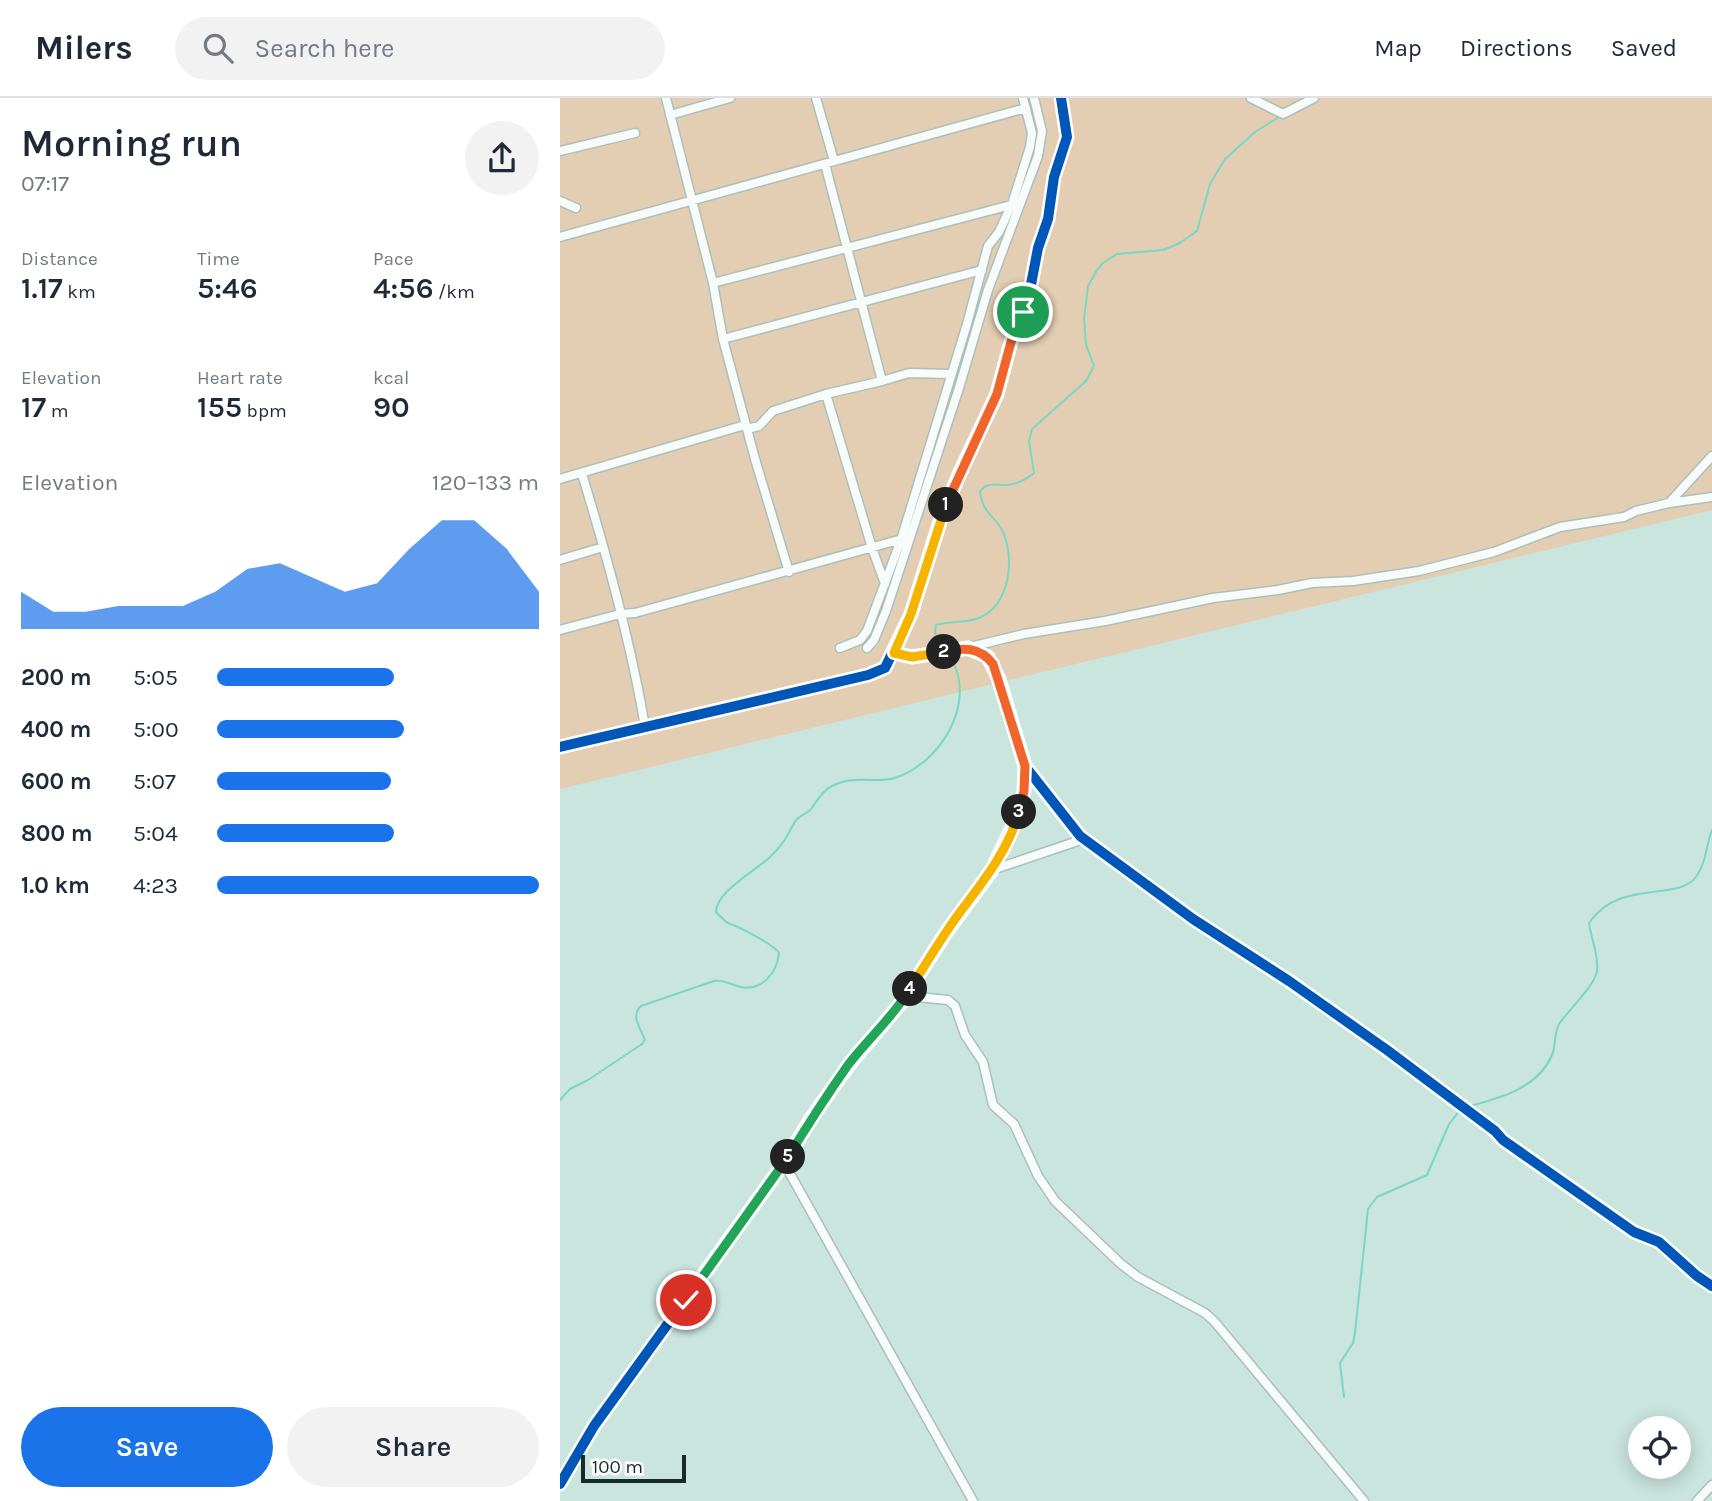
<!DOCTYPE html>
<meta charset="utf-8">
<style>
body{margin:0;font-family:Karla,sans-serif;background:#f2f2f3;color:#1f2937;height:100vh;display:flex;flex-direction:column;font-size:26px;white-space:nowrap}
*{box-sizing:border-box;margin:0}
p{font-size:23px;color:#747a83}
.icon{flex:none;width:38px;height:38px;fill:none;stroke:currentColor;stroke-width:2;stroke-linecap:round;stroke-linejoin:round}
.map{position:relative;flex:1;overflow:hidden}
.details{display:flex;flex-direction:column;background:#fff;width:560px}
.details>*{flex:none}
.tools{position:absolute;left:1068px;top:1318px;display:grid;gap:14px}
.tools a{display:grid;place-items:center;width:63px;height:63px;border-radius:50%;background:#fff;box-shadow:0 4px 18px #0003;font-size:35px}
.scale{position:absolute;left:21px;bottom:18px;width:105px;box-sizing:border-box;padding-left:7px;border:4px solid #182c27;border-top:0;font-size:19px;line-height:24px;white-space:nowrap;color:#182c27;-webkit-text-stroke:5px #fff;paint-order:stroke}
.pin{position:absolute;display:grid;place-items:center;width:60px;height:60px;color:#fff;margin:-30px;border:4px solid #fff;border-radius:50%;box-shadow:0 2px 7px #0007}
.km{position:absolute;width:35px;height:35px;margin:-18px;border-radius:50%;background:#222;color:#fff;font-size:19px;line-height:35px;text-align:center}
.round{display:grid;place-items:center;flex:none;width:74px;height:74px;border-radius:37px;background:#f2f2f3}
.summary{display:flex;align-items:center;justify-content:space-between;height:119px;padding:0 21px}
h1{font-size:38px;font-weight:600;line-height:52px}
.stats{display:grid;grid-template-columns:repeat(3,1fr);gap:10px;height:119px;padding:7px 21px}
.stats div{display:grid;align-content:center}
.stats b{font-size:30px;font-weight:600}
.stats small{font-size:19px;font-weight:400}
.stats p{font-size:19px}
.chart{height:196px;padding:14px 21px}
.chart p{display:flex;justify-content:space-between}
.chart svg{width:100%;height:126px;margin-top:7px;fill:#1a73e8;opacity:.7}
.button{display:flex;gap:14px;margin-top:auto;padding:14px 21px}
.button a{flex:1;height:80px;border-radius:42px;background:#1a73e8;color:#fff;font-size:28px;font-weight:600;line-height:80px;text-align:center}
.button a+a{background:#f2f2f3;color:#1f2937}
ul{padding:0 21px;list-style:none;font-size:23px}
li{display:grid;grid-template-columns:112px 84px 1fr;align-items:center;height:52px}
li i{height:18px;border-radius:9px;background:#1a73e8}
header{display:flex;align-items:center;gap:42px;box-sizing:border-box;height:98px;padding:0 35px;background:#fff;border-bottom:2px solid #e0e1e3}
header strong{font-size:33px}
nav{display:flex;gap:38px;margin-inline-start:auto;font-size:24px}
.search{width:490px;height:63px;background:#f2f2f3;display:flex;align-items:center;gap:18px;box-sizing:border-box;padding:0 24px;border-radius:38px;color:#747a83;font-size:26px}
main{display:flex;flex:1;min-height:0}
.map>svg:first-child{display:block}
.green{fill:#e3ceb3}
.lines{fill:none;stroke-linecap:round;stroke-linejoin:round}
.stream{stroke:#78d8c4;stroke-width:2}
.minor-casing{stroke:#abc0bb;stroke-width:11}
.minor{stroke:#f7fbfa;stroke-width:8}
.cycleway-casing{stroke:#fff;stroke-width:15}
.cycleway{stroke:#0057b8;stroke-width:10}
.split-1-casing{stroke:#fff;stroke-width:14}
.split-2-casing{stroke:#fff;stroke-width:14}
.split-3-casing{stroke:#fff;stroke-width:14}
.split-4-casing{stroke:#fff;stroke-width:14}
.split-5-casing{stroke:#fff;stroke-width:14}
.split-6-casing{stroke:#fff;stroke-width:14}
.split-1{stroke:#f0652b;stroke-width:9}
.split-2{stroke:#f5b400;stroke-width:9}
.split-3{stroke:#f0652b;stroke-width:9}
.split-4{stroke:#f5b400;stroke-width:9}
.split-5{stroke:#22a559;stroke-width:9}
.split-6{stroke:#22a559;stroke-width:9}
</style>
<header>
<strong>Milers</strong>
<div class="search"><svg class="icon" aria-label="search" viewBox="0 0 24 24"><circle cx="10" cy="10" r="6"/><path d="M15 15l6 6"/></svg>Search here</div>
<nav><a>Map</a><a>Directions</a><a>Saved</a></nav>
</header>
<main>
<section class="details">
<div class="summary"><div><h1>Morning run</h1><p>07:17</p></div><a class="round"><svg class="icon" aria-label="share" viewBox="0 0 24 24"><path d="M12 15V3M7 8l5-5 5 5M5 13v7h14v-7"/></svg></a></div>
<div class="stats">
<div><p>Distance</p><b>1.17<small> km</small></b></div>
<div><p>Time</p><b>5:46</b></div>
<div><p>Pace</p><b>4:56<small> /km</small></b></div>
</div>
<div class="stats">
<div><p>Elevation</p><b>17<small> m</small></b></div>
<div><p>Heart rate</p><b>155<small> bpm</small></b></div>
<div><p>kcal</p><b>90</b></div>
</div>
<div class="chart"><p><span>Elevation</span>120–133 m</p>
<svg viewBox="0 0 160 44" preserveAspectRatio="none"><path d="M0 44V31L10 38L20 38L30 36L40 36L50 36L60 31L70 23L80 21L90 26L100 31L110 28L120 16L130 6L140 6L150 16L160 31V44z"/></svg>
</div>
<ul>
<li><b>200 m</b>5:05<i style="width:55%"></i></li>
<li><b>400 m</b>5:00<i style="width:58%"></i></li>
<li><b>600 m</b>5:07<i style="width:54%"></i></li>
<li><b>800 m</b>5:04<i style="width:55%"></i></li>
<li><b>1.0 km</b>4:23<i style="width:100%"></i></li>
</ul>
<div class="button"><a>Save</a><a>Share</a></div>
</section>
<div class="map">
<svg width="1152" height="1403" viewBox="0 0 1152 1403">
<rect width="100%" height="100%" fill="#cae5de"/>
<path class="green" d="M0,0H1152V412L0,691Z"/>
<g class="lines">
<path class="stream" d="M382,550C376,545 374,534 376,527C390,523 407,525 419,520C450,507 455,461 443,434C434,416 423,417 420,393C429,383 435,388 447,387C457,386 467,381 474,375L469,343L472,331L526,283L534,268L526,247L524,221L528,188L537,172L543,165L557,156L603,152L620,145L637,133L650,86L665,61L695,34L719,19
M0,1002L10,991L28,982L82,946L85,942C81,931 70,918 81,908L154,883C164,881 171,887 181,889C203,893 217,874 219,855C214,847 180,829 170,826C165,824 160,818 156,814C156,794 195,773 210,759C216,753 223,746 227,738C231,732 233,725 238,720C242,717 248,715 251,711C258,702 262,693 272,688C295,676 316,686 335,680C382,664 417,604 391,560
M906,1009C937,1001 978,991 992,957C996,948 994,935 999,926C1007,914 1036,886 1037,873C1039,857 1031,841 1029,825C1060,780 1117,804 1136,779C1146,766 1146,747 1152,732
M784,1299L780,1265L793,1245L795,1235L808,1111L817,1099L867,1077L889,1026L901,1011"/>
<defs>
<path id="minor" d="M106,0L153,185L163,241L195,361L229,474
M256,0L274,63
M691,0L723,16L754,0
M110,17L170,0
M0,53L75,35
M265,66L322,283
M0,103L16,110
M0,139L466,10
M153,185L455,106
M163,241L422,172
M266,296L312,450L325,486
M187,331L199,328L213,313L266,296L322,283L349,275L391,276
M22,376C47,458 71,544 85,629
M0,381L185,327
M1109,405L1152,358
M0,462L43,449
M0,532L60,516L75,515L342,441
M410,549L464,536L545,523L653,500L718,492L752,485L793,483L859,473L934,454L1000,429L1064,419L1076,413L1109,405L1152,399
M280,550L300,542L307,533L341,442L407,226L428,148L439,134L452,106L470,49L472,35L463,0
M307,550L314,542L326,513L399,290L428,192L478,58L482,33L474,0
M334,555L352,559L408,550L428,559L439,581L465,668L520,738L633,821L729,883L827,952L935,1033L943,1042L1074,1134L1099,1144L1137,1178L1152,1188
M0,649L308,577L325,570L351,516L381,420L401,372L437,296L451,244L468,202L478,150L488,121L494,79L507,39L501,0
M432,772L524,741
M346,898L388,902L395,908L405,937L423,964L433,1007L454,1026L478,1078L495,1103L561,1166L578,1179L645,1215L654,1223L804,1403
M224,1065L413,1403
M0,1386L34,1328L224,1065L252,1019L289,967L341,905L385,836L432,772L457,719L464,693L465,669
M1137,1403L1152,1387"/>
</defs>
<use href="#minor" class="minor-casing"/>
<use href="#minor" class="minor"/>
<defs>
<path id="cycleway" d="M334,555L352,559L408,550L428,559L439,581L465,668L520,738L633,821L729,883L827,952L935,1033L943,1042L1074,1134L1099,1144L1137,1178L1152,1188
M0,649L308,577L325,570L351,516L381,420L401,372L437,296L451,244L468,202L478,150L488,121L494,79L507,39L501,0
M0,1386L34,1328L224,1065L252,1019L289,967L341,905L385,836L432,772L457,719L464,693L465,668"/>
</defs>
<use href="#cycleway" class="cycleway-casing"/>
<use href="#cycleway" class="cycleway"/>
</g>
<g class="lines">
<defs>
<path id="split-1" d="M386,407L437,296L451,244L463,214"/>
<path id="split-2" d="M384,554L352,559L334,555L351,516L386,407"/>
<path id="split-3" d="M384,554C403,549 420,549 433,566L465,668L464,693L459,714"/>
<path id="split-4" d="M350,891C365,867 379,844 395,821C420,787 447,756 459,714"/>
<path id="split-5" d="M228,1059C247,1028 267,997 288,967C308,941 333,919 350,891"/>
<path id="split-6" d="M126,1202L228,1059"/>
</defs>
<use href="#split-1" class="split-1-casing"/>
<use href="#split-2" class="split-2-casing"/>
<use href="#split-3" class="split-3-casing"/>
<use href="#split-4" class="split-4-casing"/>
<use href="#split-5" class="split-5-casing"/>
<use href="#split-6" class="split-6-casing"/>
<use href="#split-1" class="split-1"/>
<use href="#split-2" class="split-2"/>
<use href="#split-3" class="split-3"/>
<use href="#split-4" class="split-4"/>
<use href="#split-5" class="split-5"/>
<use href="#split-6" class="split-6"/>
</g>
</svg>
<div class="tools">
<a><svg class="icon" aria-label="locate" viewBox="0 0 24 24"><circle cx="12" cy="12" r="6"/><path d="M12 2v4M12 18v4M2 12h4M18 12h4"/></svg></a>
</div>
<div class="scale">100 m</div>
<div class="pin" style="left:463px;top:214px;background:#1e9e55"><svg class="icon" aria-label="arrive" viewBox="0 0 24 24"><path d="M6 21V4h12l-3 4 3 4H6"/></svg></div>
<div class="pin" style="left:126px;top:1202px;background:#d93025"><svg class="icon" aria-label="check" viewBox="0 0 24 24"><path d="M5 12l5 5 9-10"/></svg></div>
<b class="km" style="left:386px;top:407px">1</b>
<b class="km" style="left:384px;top:554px">2</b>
<b class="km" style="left:459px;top:714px">3</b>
<b class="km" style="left:350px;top:891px">4</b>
<b class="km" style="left:228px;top:1059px">5</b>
</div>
</main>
